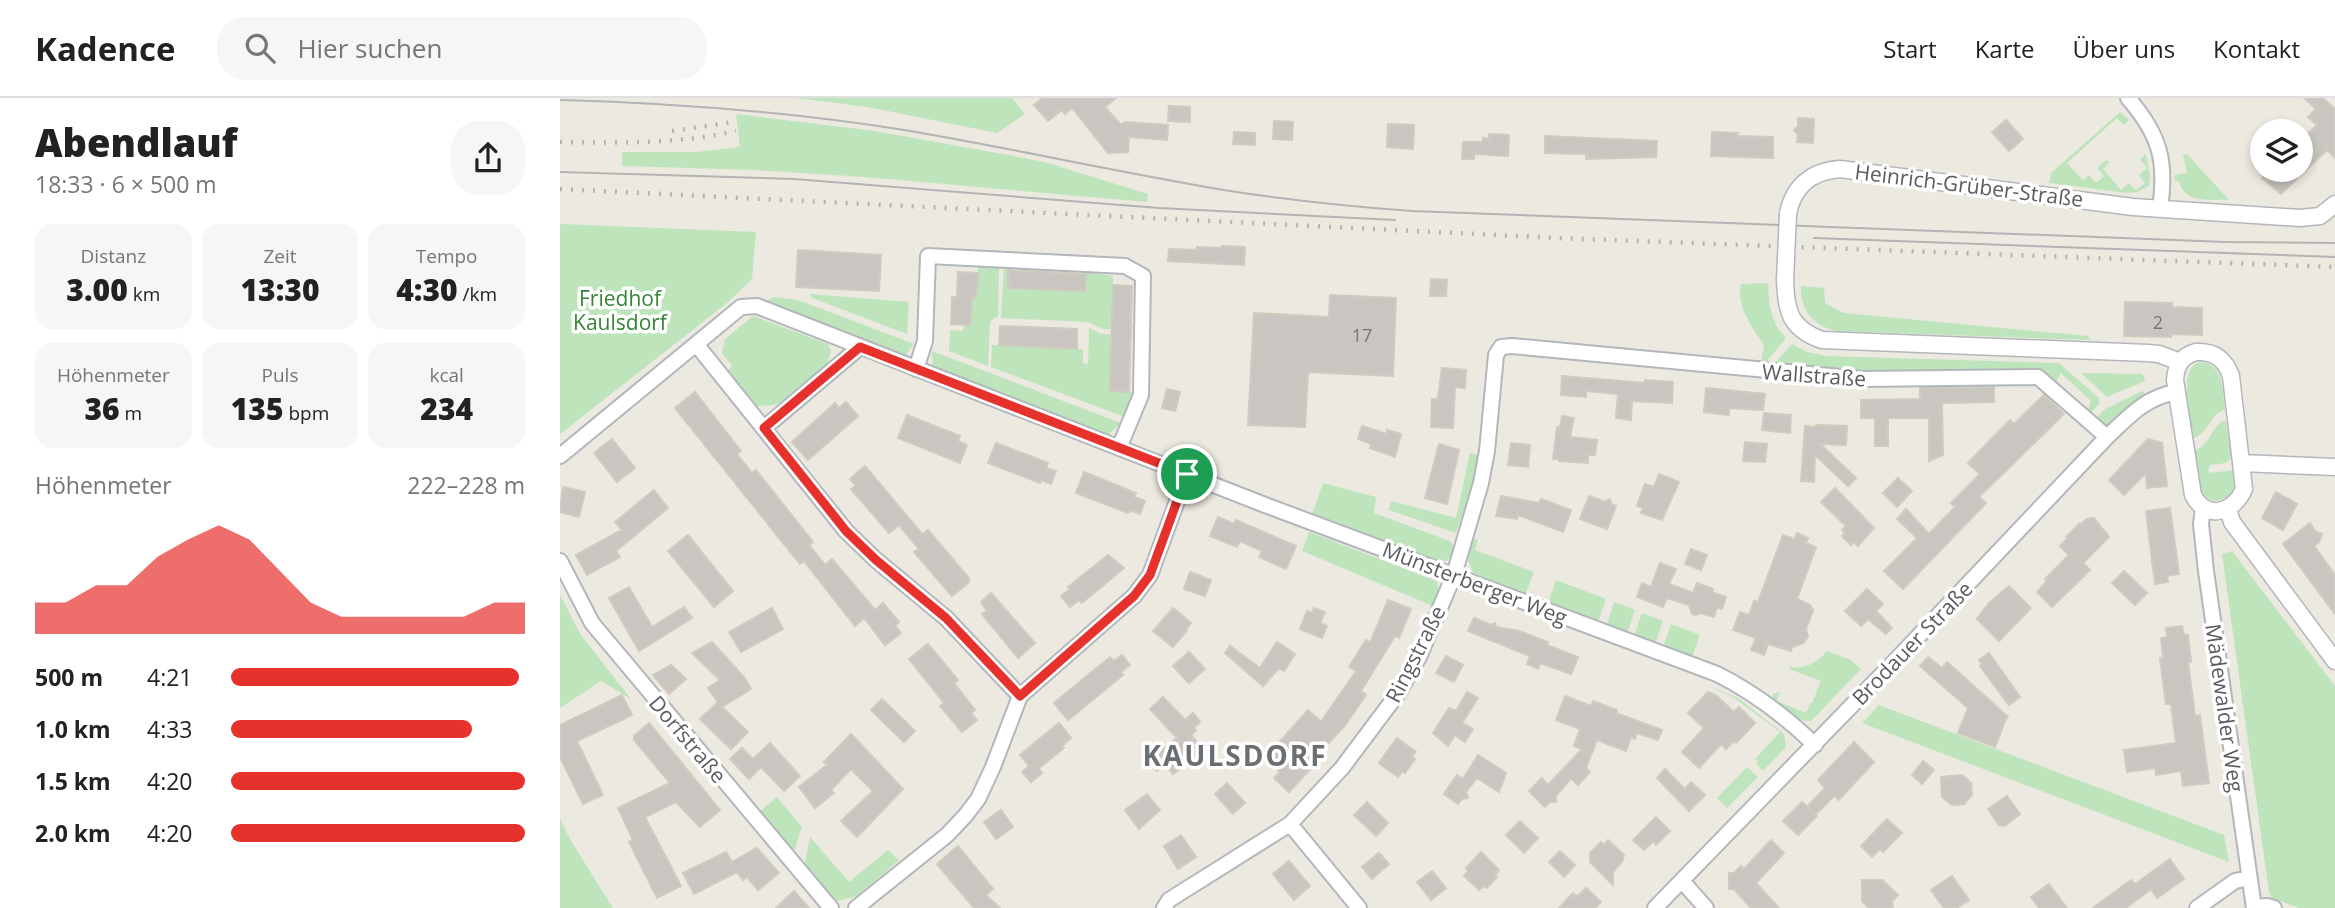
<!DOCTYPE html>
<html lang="de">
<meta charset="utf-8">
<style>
body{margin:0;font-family:"Open Sans",sans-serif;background:#f6f6f6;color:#222;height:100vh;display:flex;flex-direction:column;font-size:26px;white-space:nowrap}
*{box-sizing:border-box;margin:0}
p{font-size:23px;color:#767676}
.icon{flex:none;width:38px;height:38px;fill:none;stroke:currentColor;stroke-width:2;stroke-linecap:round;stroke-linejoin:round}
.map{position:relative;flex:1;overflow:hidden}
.details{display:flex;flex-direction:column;background:#fff;width:560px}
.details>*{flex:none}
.tools{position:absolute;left:1690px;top:21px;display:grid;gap:14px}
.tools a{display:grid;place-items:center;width:63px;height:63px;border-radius:50%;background:#fff;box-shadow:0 4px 10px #0003;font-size:35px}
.pin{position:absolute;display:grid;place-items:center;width:60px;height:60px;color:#fff;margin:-30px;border:4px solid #fff;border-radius:50%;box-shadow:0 2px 7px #0007}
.round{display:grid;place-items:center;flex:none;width:74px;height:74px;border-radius:28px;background:#f6f6f6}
.overview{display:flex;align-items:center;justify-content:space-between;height:119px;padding:0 35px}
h1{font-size:38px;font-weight:800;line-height:52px}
.figures{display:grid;grid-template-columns:repeat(3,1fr);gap:10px;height:119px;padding:7px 35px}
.figures div{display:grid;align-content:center;border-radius:18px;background:#f6f6f6;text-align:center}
.figures b{font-size:30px;font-weight:800}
.figures small{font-size:19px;font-weight:400}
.figures p{font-size:19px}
.chart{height:196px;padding:14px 35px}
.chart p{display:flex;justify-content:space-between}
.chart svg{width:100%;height:126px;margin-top:7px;fill:#e6312c;opacity:.7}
ul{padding:0 35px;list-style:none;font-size:23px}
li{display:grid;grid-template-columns:112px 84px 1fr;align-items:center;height:52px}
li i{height:18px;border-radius:9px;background:#e6312c}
header{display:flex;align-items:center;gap:42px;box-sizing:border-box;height:98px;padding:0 35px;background:#fff;border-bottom:2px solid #e0e0e0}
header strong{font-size:33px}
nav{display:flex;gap:38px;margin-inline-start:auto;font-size:24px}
.search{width:490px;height:63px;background:#f6f6f6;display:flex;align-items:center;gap:18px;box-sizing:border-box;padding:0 24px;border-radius:28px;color:#767676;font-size:26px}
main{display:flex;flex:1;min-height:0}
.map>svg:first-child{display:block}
.green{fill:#bee4bc}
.building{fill:#c9c5c0;stroke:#d0cabf;stroke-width:2}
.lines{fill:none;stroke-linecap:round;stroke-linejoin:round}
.minor-casing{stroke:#b3b7bb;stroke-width:18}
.tertiary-casing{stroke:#b3b7bb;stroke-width:19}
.minor{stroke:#fff;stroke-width:14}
.tertiary{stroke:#fff;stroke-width:16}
.tram{stroke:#b2b3b3;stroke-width:2}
.rail{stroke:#b2b3b3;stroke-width:4.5;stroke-dasharray:2 9;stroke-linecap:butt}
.tertiary-bridge-casing{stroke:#b3b7bb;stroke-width:19;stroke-linecap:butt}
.tertiary-bridge{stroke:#fff;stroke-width:16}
.route-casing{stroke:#fff;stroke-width:14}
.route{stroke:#e6312c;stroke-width:9}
.labels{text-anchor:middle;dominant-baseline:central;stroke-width:7;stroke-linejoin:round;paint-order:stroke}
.number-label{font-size:18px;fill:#757779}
.street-label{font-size:21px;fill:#595d61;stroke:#fff}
.park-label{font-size:21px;fill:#368435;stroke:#fff}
.district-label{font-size:28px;font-weight:bold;letter-spacing:2px;fill:#6a6f73;stroke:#fff}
</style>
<header>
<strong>Kadence</strong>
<div class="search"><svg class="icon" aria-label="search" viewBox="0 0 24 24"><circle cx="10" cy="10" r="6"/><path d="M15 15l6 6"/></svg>Hier suchen</div>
<nav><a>Start</a><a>Karte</a><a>Über uns</a><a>Kontakt</a></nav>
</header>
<main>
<section class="details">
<div class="overview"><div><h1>Abendlauf</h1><p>18:33 · 6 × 500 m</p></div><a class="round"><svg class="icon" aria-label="share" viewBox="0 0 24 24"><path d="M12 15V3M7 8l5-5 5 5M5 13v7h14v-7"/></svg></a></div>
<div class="figures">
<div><p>Distanz</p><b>3.00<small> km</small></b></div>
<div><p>Zeit</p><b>13:30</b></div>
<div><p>Tempo</p><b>4:30<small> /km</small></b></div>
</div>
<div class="figures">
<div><p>Höhenmeter</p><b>36<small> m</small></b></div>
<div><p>Puls</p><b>135<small> bpm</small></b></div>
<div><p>kcal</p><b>234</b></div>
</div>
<div class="chart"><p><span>Höhenmeter</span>222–228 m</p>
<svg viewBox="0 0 160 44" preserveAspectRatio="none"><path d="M0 44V33L10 33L20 27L30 27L40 17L50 11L60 6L70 11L80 22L90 33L100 38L110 38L120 38L130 38L140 38L150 33L160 33V44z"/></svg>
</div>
<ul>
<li><b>500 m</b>4:21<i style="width:98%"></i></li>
<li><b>1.0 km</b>4:33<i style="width:82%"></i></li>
<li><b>1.5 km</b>4:20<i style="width:100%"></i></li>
<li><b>2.0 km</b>4:20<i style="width:100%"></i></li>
</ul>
</section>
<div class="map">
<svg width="1775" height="810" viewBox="0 0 1775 810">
<rect width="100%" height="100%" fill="#ece9e0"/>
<path class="green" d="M236,0H452L465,16L437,35L308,9Z
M1560,14L1569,22L1564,27L1557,20L1507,65L1523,82L1529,77L1536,85L1544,78L1537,70L1546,62L1550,64L1543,71L1561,92L1569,85L1576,92L1585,85L1579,77L1587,70L1580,61L1586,56L1590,78L1589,88L1577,94L1567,95L1489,85L1491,75Z
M176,16L315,33L459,59L488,65L588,96L587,104L305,79L195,72L62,68V54H137L180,49Z
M1627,56L1669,102C1649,101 1624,106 1619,83H1615L1614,77L1627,75L1623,57Z
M0,126L196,134L192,181L167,205L0,336Z
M418,168L439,169L438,219L434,220L430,224L428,268L389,253L390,232L403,233L404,226H410L412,200H416Z
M444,170H449L448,190L525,193L526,174L553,178V226L573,227L572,232L543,231L528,224L441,220Z
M1208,185C1209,207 1210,224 1226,240L1204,267L1201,266L1204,247C1192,229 1176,209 1181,186Z
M1241,188L1264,190L1265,205L1284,215L1528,238L1531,242L1277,233C1253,228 1240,212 1241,188Z
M250,196L349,204L347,236L252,200Z
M215,199L238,202L354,246L344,259L212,208L207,202Z
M193,218L268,246L271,253L266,269L224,303L214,307L195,308L167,273L172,268L162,255L165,241Z
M529,230L542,236L572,237V242L552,241L550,292L576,294L565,319L431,269L432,247L523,251V265L528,266Z
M1232,246L1247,254L1267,258L1499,265L1539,300V306L1529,317L1527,314L1531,303L1501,275L1496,284L1483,276L1296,275L1213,267Z
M372,253L561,325L548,337L373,270Z
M1640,264C1665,266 1662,293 1665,312C1649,316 1649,335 1634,340C1631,321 1616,272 1640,264Z
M1521,275L1581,276L1584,278L1585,283L1547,299Z
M1582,293L1586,296L1573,304L1547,330L1535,321L1545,311Z
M1663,323H1666L1671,360L1666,365L1650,367L1648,372L1651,375L1673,372L1674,389L1669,398C1636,417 1638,372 1635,352C1650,347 1650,331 1663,323Z
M910,355L919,357L911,392L896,435L829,412L831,403L896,420Z
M763,385L816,399L814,415L890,443L894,449L892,457L886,463H876L752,416Z
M749,434L877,483L879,494L873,508L742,453Z
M912,440L918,442L915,452L974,474L965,497L913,475L908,462Z
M1672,453L1775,588V810H1739L1712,800L1709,794L1662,456Z
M996,482L1046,501L1038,524L988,505Z
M0,497L21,537L71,601L41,583L0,610Z
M1054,504L1075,512L1067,535L1047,527Z
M1082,515L1103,523L1095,546L1074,538Z
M1111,526L1140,537L1132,559L1103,549Z
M1267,553L1291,562L1301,571L1251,623L1237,622L1212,602L1213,596L1220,594L1217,603L1246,615L1250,605H1252L1261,583L1229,571L1230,569C1246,571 1257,565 1267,553Z
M1139,584L1178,600L1224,636L1226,649L1203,673L1196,666L1198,663L1195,661L1220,634L1173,599Z
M1319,607L1664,737L1669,764L1302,625Z
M1187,669L1198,679L1167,710L1157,700Z
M217,699L242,729L233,756L198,715Z
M0,721L11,743L53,810H0Z
M250,739L289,784L328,752L339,762L297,798L273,804L244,769Z"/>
<path class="building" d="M482,0H556L545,9L561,27L565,24L608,27L607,42L569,39L568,54L548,55L512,10L505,16L502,12L488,23L474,7Z
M1744,0H1763L1775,11V60L1767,52L1721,96L1702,80L1710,72H1741V42L1757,27L1748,19L1756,11Z
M609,8L630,9V24L608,23Z
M1238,20L1254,21L1253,45L1237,44L1238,37L1234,32L1238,28Z
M1446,22L1463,41L1449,53L1432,34Z
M714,23L733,24L732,42L713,41Z
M828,26L854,27L853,51L827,49Z
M674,34L695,35V47L673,46Z
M1152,34L1178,35L1177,38L1213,39V60L1151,58Z
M929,36L949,37L948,58L914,56V61H902L903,44H923V40L929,41Z
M985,38L1097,43L1096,59L1026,61V56L985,55Z
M662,148L685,149L684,167L608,163L609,151L637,152V149L661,150Z
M238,152L321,157L319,193L236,189Z
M448,172L526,176L525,193L448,190Z
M398,174L418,175L416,200H412L410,227L391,226L392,199H397Z
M871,181L887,182L886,198H870Z
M553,187L572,188L569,294L550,293Z
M770,197L836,200L833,278L748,274L745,329L688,327L694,215L769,219Z
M1565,204L1612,205V209L1642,210V237L1611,236V239L1564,238Z
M440,228L517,231V251L439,247Z
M882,270L906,272L905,290L895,289L893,330L871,329L872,301H878Z
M1002,278L1085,285V282L1113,284L1112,305L1072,303L1071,322L1056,320L1058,296L1026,293V299L1001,297Z
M1434,289V304L1382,305L1383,357L1369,363V320H1328V348H1315V320H1301V302L1360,301V290Z
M1146,290L1205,296L1203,312L1169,310V317L1144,314Z
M607,291L620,294L615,313L602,310Z
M135,294L181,353L177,356L192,375L196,372L253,444L249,447L265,467L272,461L315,512L323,505L339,524L335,528L341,535L325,547L304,520L295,528L244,463L240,466L115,310Z
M1484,297L1504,316L1419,399L1426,405L1343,491L1324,473L1357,440L1337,421L1346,411L1369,436L1395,409L1391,405L1420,376L1408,365L1450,322L1454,326Z
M286,304L298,318L248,362L232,344L275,305L279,310Z
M1204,315L1231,317L1230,335L1202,332Z
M347,317L400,338L398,343L407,347L400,365L338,340Z
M1002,318L1014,320L1010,339L1037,342L1035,357H1028V365L999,363V361H993L997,329H1000Z
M1256,327L1287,328L1286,347L1260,346L1296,380L1288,388L1255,357L1254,384L1241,383L1245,328L1256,329Z
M802,328L827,336V332L841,336L835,359L810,350L811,346L798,341Z
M52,341L75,370L57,384L34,355Z
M1588,341L1602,345L1607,388L1587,390L1586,375L1564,397L1549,382Z
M1185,344L1207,346L1205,364L1183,363Z
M436,345L488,365L486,370L496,373L491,386L481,382L480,385L428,365Z
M951,345L970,347L968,369L948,367Z
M879,346L899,352L887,406L865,400Z
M305,368L362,436L368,432L409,480V484L392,498L354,454L359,451L339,427L329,435L291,391L296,388L290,381Z
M524,374L576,395L574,399L585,403L580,416L569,412L568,415L516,395Z
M1099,376L1119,384L1102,422L1081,415L1083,410L1077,408L1085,386L1094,389Z
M1338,380L1352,393L1337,409L1323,395Z
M3,389L25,394L19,419L0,414Z
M1275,390L1314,430L1298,448L1294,444L1291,447L1282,438L1285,435L1282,432L1286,428L1261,404Z
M94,392L108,410L56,453L60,459L27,477L16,457L62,432L55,424Z
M1716,394L1737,406L1723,432L1702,420Z
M941,398L979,405L981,401L1011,412L1003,434L958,417L957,421L936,418Z
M1029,398L1045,404L1050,401L1052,407L1056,408L1047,431L1020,421Z
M1610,410L1619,476L1607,478L1608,484L1595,486L1586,413Z
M658,419L674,426L676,422L736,448L726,471L699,459L702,453L680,443L677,449L650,438Z
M1534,420L1549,439L1523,465L1530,472L1492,509L1477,494L1487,483L1485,481L1509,457L1500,448L1508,440L1506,439L1520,425L1522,426L1526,421Z
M1750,425L1755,433L1762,436L1759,444L1754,448L1775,477V516L1723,446Z
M1237,435L1248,440L1246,445L1256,449L1237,501L1250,507L1253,512L1246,531L1248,538L1244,545L1232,549L1231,553L1208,546L1204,557L1191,552L1196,540L1173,532L1180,514L1189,517L1194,503L1198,504L1223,437L1234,441Z
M128,437L173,493L154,509L108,453Z
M1131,451L1147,457L1141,472L1125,466Z
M548,457L564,470L522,505L519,502L510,509L501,498L510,491L508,489Z
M1100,465L1116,471L1109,486L1133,495L1137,485L1153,491L1152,494L1166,499L1162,511L1157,509L1154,519L1141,515L1136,517L1132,516L1129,507L1107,500L1103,509L1077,499L1082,485L1091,489Z
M1564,473L1587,495L1575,507L1552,485Z
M630,474L651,482L645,498L624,491Z
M1449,488L1471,510L1439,543L1417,521L1429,505Z
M69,489L92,529L124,509L132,520L79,553L49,500Z
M1307,491L1323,506L1316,513L1332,530L1326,536L1308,521L1301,528L1285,513Z
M431,495L475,545L458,560L422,516L427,513L421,504Z
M828,502L851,511L839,540L835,538L801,593L806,597L786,626L749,666L752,669L729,694L714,680L720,674L706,659L748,612L761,624L796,573L789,569L806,542L810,545Z
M212,510L223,531L181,554L169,534Z
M613,510L631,525L626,531L627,532L613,549L593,533Z
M754,510L765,514L760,525L767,528L762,540L740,531L747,513L752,515Z
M914,520L931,527L935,525L936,529L959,533L988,544L987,547L1018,559L1011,576L980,565L978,571L967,566L970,558L908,533Z
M1622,528L1624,537H1628L1631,564H1628L1635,618L1640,617L1649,685L1623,688L1621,673L1596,677L1595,670L1567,674L1564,652L1616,645L1611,606H1606L1600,560H1603L1601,540L1607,539L1606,530Z
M152,544L184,579L191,591L162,609L188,634L171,651L140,621L158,604L148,590L160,582L132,555Z
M717,544L735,556L724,573L719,570L703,588L665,555L670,548L700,570Z
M368,546L398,582L394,585L415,612L411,615L417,622L402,634L380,608L384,605L349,561Z
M629,554L645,571L629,585L613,568Z
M1429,555L1460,599L1449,607L1420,568L1422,566L1419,562Z
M562,557L570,567L561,574L563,577L508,622L494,605L550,559L554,563Z
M886,558L903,567L894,584L876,575Z
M1368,559L1382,570L1387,564L1448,619L1445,623L1435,649L1398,635L1408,610L1360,568Z
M111,567L126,581L109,596L93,577Z
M907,594L918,600L902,625L913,631L905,644L895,637L888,648L873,635L889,610L896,613Z
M1148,594L1157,598L1174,614L1179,609L1195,625L1176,645L1174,643L1166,651L1161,646L1139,670L1122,654L1144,630L1128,615Z
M62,597L72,617L17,643L43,697L23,706L0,659V627Z
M1005,598L1031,608L1033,603L1057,612L1056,615L1102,632L1098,642L1077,635L1075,641L1071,639L1066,653L1037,642L1026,670L1030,674L1018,687L1011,680L996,698V704H990L985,709L969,693L982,680L988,687L1022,651L1014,648L1020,631L996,622Z
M603,599L625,622L633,615L640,624L634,630L636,632L631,637L644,652L613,676L605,666L597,673L589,662L617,640L590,611Z
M322,601L355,633L344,644L311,612Z
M89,625L160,712L140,729L116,704L85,719L121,788L97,800L69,744L73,742L58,710L110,685L74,642V638Z
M499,625L511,640L502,648L504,650L479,670L482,675L471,684L462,674L469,668L460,657Z
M291,636L343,691L297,739L281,723L313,693L291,671L271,692L274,695L255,710L239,689L267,667L264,664Z
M837,640L856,654L852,659L855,661L845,675L842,673L838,679L819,665Z
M1294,644L1314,664L1279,702L1274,698L1256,716L1248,708L1265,690L1258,682Z
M210,645L240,678L224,693L201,669L189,681L170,661L182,650L193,661Z
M918,657L946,675L939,694L917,680L906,694L908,700L902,701L898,706L884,696L897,677L903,681Z
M1363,663L1374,672L1362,686L1352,677Z
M1105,671L1125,691L1131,684L1145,697L1129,713L1097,680Z
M1402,677L1411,685L1412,697L1404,706L1392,707L1382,699L1381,679Z
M667,685L685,705L673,716L655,696Z
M587,696L600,712L579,731L565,712Z
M1447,698L1460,716L1445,728L1439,727L1428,711Z
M807,704L828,725L816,738L794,717Z
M1242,704L1257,718L1238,737L1223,723Z
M441,712L453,729L436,741L424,724Z
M1096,719L1110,733L1096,747L1093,743L1084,752L1073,742Z
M1327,721L1342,735L1323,754L1320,751L1312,759L1301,748Z
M960,723L978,740L964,755L946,737Z
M621,737L636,759L618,771L604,748Z
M1048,742L1064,757L1062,764L1053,774V787L1030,764V755L1041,744L1044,747Z
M1211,742L1224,755L1196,785L1219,810H1191L1174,791H1169V775H1174L1181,768L1184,771Z
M398,748L433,791L426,797L440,810H414L377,766Z
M197,750L219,775L198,792L187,779L183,782L177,774L134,796L123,775L166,754L172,764Z
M1000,753L1015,767L1004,779L989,764Z
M921,754L939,772L935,777L937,779L927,790L924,788L919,792L904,778L908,773L906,770Z
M819,755L829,766L812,781L802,769Z
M1610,761L1624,781L1597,800L1591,791L1566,810H1533L1571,782L1575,786Z
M729,763L750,788L734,802L713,776Z
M872,773L886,790L871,802L857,784Z
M1392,778L1409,802L1397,810H1384L1371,792Z
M1302,782H1322L1338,797L1332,803L1333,810H1309L1302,803Z
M1489,786L1507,810H1479L1471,799Z
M1026,790L1041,804L1035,810H999L1013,795L1017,799Z
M234,793L249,810H216Z"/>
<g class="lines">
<defs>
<path id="minor" d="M1568,0C1600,37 1607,63 1600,111
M136,246L286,433L316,462L386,520L460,598
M356,271L365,243L368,158L565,168L583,178L581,297L559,350
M204,330L300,249
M0,358L181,209L197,208L705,407L1157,576C1193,594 1226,619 1255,647
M1643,410L1641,426L1646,473L1694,810
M0,463L32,525L271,810
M730,726L799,810
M1122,783L1146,810
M1694,809L1707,808L1714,810
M296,810L387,737L405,718L418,701L433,669L460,598L574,498L590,477L627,376
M604,810L609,802L730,726L782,670L839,594L859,559L894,477L904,443L921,385L927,353L936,257L941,249L952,248L1302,281L1478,279L1547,339
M1095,810L1334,564L1547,339C1568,319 1587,298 1617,294
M1637,810L1675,783L1689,780"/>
<path id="tertiary" d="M1228,116C1233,88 1252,73 1280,71L1573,109L1740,120L1760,118L1775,106
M1225,182C1226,213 1230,231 1262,242L1588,255L1599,256L1620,264
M1636,254C1654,253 1665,261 1671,278L1684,391C1674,415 1646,423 1633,397L1615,282C1616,268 1621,258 1636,254Z
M1682,365L1775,369
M1668,411L1672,424L1775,563"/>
</defs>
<use href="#minor" class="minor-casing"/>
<use href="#tertiary" class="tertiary-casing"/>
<use href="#minor" class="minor"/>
<use href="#tertiary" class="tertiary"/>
<path class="tram" d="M0,2C115,5 230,14 344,32C457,51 570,77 683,95C739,103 796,109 852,113L1666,144L1775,145
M0,74L234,81L599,110L835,122
M1254,140L1775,159"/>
<path class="rail" d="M112,33L174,24
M0,44C59,45 118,46 176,33
M0,91L997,140L1775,169"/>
<defs>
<path id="tertiary-bridge" d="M1225,182L1228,116"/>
</defs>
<use href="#tertiary-bridge" class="tertiary-bridge-casing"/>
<use href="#tertiary-bridge" class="tertiary-bridge"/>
</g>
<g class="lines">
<defs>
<path id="route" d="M300,249L627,376L590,477L574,498L460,598L386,520L316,462L286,433L204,330Z"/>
</defs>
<use href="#route" class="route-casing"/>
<use href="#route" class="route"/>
</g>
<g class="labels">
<g class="number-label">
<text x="1598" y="224">2</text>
<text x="802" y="237">17</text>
</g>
<g class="street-label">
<text transform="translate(1409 87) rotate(7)">Heinrich-Grüber-Straße</text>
<text transform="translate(1254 277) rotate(4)">Wallstraße</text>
<text transform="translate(915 485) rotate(21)">Münsterberger Weg</text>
<text transform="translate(1352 545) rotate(-46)">Brodauer Straße</text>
<text transform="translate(855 556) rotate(-63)">Ringstraße</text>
<text transform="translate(1665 610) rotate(82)">Mädewalder Weg</text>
<text transform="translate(128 641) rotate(50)">Dorfstraße</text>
</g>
<g class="park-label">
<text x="60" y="200">Friedhof<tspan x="60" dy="24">Kaulsdorf</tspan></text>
</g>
<g class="district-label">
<text x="675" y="657">KAULSDORF</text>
</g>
</g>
</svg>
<div class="tools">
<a><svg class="icon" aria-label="layers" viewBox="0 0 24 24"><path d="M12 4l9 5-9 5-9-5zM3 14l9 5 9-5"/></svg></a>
</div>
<div class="pin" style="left:627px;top:376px;background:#1e9e55"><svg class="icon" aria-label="arrive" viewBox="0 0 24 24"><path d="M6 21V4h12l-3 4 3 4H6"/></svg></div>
</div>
</main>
